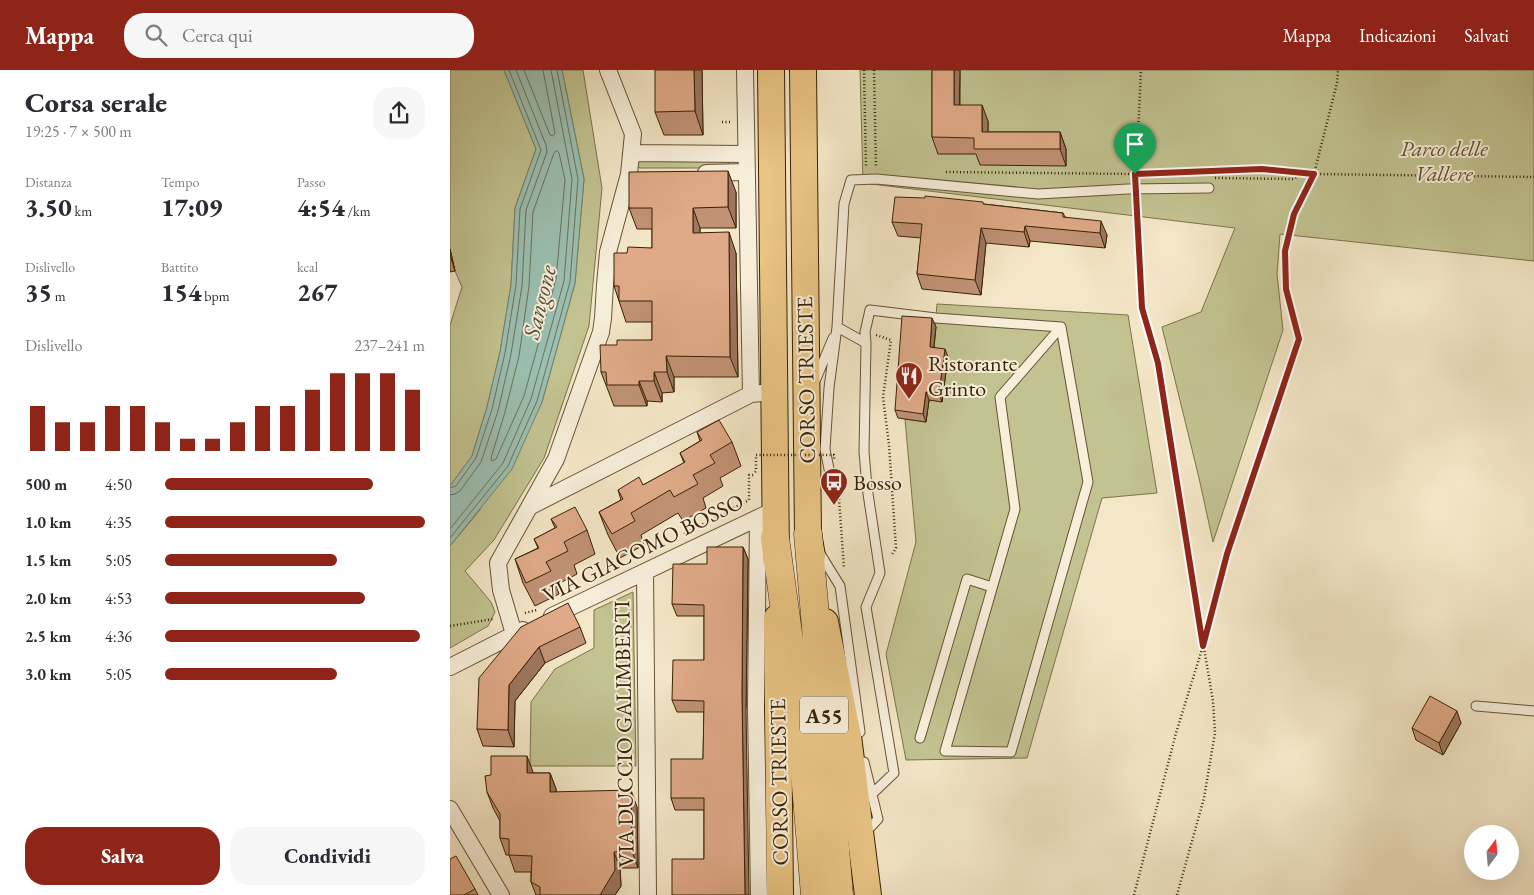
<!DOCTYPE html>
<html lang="it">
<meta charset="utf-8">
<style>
body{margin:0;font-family:"EB Garamond",serif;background:#f7f7f7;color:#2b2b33;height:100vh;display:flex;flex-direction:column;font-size:19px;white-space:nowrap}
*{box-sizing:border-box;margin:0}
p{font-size:16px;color:#7c7c81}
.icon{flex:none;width:28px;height:28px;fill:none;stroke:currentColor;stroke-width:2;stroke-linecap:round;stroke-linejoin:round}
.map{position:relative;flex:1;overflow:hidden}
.drawer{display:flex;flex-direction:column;background:#fff;width:450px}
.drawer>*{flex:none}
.needle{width:32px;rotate:16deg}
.buttons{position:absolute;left:1014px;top:755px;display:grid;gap:10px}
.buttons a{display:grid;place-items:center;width:55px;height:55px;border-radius:50%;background:#fff;box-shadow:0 5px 20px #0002;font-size:25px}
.pin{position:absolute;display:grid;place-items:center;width:42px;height:42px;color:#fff;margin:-51px -21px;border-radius:50% 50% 50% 0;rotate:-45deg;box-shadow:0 0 5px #0007}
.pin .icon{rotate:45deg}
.round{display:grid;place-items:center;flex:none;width:52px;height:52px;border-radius:20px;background:#f7f7f7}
.summary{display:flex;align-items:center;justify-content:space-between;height:85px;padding:0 25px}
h1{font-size:28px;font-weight:800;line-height:38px}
.figures{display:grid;grid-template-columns:repeat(3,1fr);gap:8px;height:85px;padding:5px 25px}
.figures div{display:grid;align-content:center}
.figures b{font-size:25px;font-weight:800}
.figures small{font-size:14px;font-weight:400}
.figures p{font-size:14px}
.chart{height:140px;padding:10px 25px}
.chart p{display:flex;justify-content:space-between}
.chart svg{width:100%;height:90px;margin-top:5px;stroke:#8f2418;stroke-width:6}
.primary-button{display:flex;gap:10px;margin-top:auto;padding:10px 25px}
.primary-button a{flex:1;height:58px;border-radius:20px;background:#8f2418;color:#fff;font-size:20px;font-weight:800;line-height:58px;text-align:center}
.primary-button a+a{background:#f7f7f7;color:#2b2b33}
ul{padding:0 25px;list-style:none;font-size:16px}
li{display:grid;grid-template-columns:80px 60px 1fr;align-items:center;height:38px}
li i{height:12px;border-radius:6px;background:#8f2418}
header{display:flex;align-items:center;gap:30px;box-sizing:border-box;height:70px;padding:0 25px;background:#8f2418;color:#fff}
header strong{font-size:24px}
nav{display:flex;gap:28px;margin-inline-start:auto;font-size:18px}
.search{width:350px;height:45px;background:#f7f7f7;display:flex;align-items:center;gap:12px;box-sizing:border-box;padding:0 18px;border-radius:20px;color:#7c7c81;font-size:19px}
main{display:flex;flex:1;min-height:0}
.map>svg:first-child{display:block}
.green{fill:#c2c391;stroke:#7d724a}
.water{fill:#9cc0b2;stroke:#74816c}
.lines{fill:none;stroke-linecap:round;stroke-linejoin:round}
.shore{stroke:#6a715b;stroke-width:1}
.service-casing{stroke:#675335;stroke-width:11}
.minor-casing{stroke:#675335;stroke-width:18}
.primary-casing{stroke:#382204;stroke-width:28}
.motorway-casing{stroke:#382204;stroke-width:29}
.path{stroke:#382204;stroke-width:2.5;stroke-dasharray:1 2.5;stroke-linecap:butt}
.service{stroke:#f8efdb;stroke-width:9}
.minor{stroke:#f8efdb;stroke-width:16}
.primary{stroke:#eac484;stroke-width:26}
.motorway{stroke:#eac484;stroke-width:28}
.path-bridge{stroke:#382204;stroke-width:2.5;stroke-dasharray:1 2.5;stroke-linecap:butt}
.wall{fill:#c19275;stroke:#382204}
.shaded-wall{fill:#9d775f;stroke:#382204}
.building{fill:#e0aa88;stroke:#382204}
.route-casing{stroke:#fff;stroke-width:10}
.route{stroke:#8f2418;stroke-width:6}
.labels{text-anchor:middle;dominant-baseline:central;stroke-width:4;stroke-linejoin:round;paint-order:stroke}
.shield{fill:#f8efdb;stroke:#726044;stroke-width:1}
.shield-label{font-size:21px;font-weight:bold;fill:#382204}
.park-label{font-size:22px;font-style:italic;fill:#61522e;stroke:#f8efdb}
.poi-label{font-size:22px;fill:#382204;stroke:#f8efdb;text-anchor:start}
.street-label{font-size:22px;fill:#382204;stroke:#f8efdb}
.water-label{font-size:24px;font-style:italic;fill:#565138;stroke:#f8efdb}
</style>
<header>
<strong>Mappa</strong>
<div class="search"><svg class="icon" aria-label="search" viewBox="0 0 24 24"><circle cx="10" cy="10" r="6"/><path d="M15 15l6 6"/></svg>Cerca qui</div>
<nav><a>Mappa</a><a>Indicazioni</a><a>Salvati</a></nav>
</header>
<main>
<section class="drawer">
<div class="summary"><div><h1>Corsa serale</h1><p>19:25 · 7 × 500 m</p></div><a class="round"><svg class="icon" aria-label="share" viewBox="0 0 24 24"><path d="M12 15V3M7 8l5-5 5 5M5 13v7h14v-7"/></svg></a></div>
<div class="figures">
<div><p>Distanza</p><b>3.50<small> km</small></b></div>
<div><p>Tempo</p><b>17:09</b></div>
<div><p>Passo</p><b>4:54<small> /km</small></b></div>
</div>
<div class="figures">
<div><p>Dislivello</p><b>35<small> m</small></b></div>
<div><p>Battito</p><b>154<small> bpm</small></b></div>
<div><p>kcal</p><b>267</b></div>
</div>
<div class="chart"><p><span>Dislivello</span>237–241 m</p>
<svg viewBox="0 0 160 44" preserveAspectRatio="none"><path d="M5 44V22M15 44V30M25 44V30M35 44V22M45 44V22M55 44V30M65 44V38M75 44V38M85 44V30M95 44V22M105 44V22M115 44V14M125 44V6M135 44V6M145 44V6M155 44V14"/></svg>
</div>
<ul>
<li><b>500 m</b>4:50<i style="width:80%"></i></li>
<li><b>1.0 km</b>4:35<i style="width:100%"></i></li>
<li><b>1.5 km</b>5:05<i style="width:66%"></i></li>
<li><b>2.0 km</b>4:53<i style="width:77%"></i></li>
<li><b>2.5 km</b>4:36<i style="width:98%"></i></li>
<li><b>3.0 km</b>5:05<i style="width:66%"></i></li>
</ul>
<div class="primary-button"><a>Salva</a><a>Condividi</a></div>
</section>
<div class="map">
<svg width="1084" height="825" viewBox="0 0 1084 825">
<rect width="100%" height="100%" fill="#f4e7c7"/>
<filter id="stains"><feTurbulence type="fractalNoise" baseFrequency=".004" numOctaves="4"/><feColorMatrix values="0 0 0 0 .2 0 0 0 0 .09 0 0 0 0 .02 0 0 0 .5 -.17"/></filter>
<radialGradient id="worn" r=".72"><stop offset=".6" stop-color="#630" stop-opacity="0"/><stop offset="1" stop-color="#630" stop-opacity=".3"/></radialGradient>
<path class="green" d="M0,0H54L86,79L65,138L61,215L50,282L37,337L22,386L0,416V255L12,217L5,201L0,179Z
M112,0H133L152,118L139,256L94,388L44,470L15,501L41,532L45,542L38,556L0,578V476L29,441L92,332L125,213L134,109Z
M410,0H1084V191L830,164L827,204L833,260L763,472L749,408L712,257L751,242L785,158L413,113Z
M188,89L278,90L279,94L275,98H190L187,97Z
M487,234L678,245L707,423L652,428L577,688L456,690L436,584L466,472L455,349L476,352L479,330L492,331L483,285Z
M183,522L186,696H80L81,632L105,599L144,578V540Z"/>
<path class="water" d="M54,0H112L134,109L125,213L92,332L62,399L0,476V416L22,386L37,337L50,282L61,215L65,138L86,79Z"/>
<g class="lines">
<path class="shore" d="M74,0L100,65L103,66L105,63L93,0
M107,81L109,83L115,110L106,209L74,326L46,389L42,391L41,388L55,342L69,286L79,216L83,142L104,83Z
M0,418L6,416L26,388L42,339L55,283L66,215L70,139L91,80L59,0
M0,425L5,424L10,421L31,392L48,341L61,284L72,216L76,140L97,82L96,75L66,0
M0,459L53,393L81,329L114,211L122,109L101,0
M0,468L58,396L87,331L120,212L128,109L107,0"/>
<defs>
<path id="service" d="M387,257L416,273L414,382L417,417L430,503L416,537L444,703L422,724
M416,273L415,262L420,240L486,248L611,257L638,412L561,682L495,681L565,439L550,327L611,257
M366,309L383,268
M388,418L382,414L375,379L379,318L387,257L394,134L401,110L426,109L588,124L678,119L759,118
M369,482L390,516L410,662
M1026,636L1084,641
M470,668L517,509L542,517
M414,692L428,749L414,764"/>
<path id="minor" d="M295,0L301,324
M182,83L296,84
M256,103L297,102
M81,436L301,324L312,323
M308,448L306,638L309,825
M195,502L198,825
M102,546L316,444
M64,564L51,520L48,493L106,389L151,262L153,248L155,215L158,182L179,104L183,64L158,0
M0,597L73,560
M0,739L51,825"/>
<path id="primary" d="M321,0L326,489
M353,0L358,464L362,486
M327,548L330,825
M375,552L398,666L418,825"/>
<path id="motorway" d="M358,464L389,825
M325,468L352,666L365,825"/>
</defs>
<use href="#service" class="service-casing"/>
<use href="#minor" class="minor-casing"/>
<use href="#primary" class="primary-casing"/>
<use href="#motorway" class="motorway-casing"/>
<path class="path" d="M414,0L416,98
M424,0L426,97
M272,52H282
M496,102L685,104L812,99L864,104L1084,107
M686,108L691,0
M765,108L843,109L853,104
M687,131L692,238L708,293L753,572
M426,265L441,270L433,327L439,375L446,478L441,486
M427,416H441
M389,429L394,498
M234,464L299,430V405H305
M75,543L87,540
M0,556L43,549
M684,825L726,663L753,576L777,484L849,269L835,219V181L844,144L864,104L887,13L888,0
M727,825L754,728L765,663L763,631L754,578"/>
<use href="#service" class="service"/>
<use href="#minor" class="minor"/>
<use href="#primary" class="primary"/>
<use href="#motorway" class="motorway"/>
<path class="path-bridge" d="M305,402L306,401V385H384V391"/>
</g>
<path class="wall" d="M252,0L253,65H214L205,42Z
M482,0H510V35L538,51V62H610L616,79V96L530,95L526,84H488L482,67Z
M286,122V158H250V163L286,183L288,307H224V322L212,323V332L197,331V336H164L151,302L167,275L202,270V252H176L164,216L177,183L202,178V159H187L179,138Z
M534,134L613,143L615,147L657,165L655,178L580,171L579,177L536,173L531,225L472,219L467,204L471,168L448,166L442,152Z
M0,179L5,201L0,202Z
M486,257L484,277L498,287L492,332L479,330L476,352L448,348L445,340Z
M247,362L282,372L291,396L270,408L273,416L253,428L256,438L233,451L228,443L191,465L194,475L170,488L158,465L149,442L171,430L168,420L193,415L234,393L230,383L250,371Z
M101,449L137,460L145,484L124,495L127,504L106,515L109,524L85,536L73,513L65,489L88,478L84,469L105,458Z
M293,477L298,489L296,638L254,789V740H225L221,728L253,689L254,642H227L222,630L254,590V546H227L222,534L257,494Z
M71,557H130L136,573L95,593L65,631L64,677L33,676L27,659Z
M1011,653L993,685L966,670L962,658Z
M83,703H100L106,719V722L187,737L188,798H170L171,816L165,825H86L81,812V802H65L59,785H56L50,768V751L43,738L37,722Z
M25,819L28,825H0Z"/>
<path class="shaded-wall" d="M244,0H252L253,65L245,41Z
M504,0H510L509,51L504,35Z
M532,35L538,51V78L532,62Z
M610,62L616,79V96L610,79Z
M278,101L286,122V158L278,137Z
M243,138L250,158V184L243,163Z
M651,151L657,165L655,178L650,163Z
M575,156L580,171L579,177L574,162Z
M531,158L536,173L531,225L525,210Z
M279,162L286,183L288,307L280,287Z
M0,179L5,201L1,188Z
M482,248L486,257L483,285L480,277Z
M495,279L498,287L492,332L489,323Z
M216,286L224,307V322L217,302Z
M204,302L212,323V332L204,311Z
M189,311L197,331V336L189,315Z
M476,322L479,330L476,352L473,344Z
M293,477L298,489L296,638L299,825H295L292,626Z
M89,577L95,593L65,631L64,677L58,660L59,615Z
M1007,641L1011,653L993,685L989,673Z
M77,686L83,702V720L77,703Z
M100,703L106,719V738L100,722Z
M181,720L187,737L188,798L182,781Z
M164,782L170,798L171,816L165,825H150Z"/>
<path class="building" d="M205,0H244L245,41L205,42Z
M482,0H504V35H532V62H610V79H524V68L482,67Z
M278,101V137L243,138V163L279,162L280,287L216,286L217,302H204V311H189V315H157L156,302H151L150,275H167V270H202V231H169V216H164V183H177L178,177L202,178V138H179V102Z
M475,126L533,132V134L613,143V147L651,151L650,163L575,156L574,162L531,158L525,210L467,204L472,154L442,152L445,127L475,128Z
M452,246L482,248L480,277L495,279L489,323L476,322L473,344L445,340Z
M269,350L282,372L260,385L265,393L243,405L248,414L224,427L220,420L181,443L185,451L162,464L149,442L173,429L168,420L189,407L193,415L235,392L230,383L252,370L247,362Z
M125,437L137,460L114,472L118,481L96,492L101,501L76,513L65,489L89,478L84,469L107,457L101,449Z
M257,477H293L292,626L295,825H222V789H254V728H221V689H253L254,631L222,630L223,590H254V535L222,534L223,494H257Z
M118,533L130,557L89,577L59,615L58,660L27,659L29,608L71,557Z
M980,626L1007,641L989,673L962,658Z
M41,686H77V703H100V722L181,720L182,781L164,782L165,800L150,825H90V817L81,812L82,786L59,785V769L50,768V744L37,722L35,706L41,705Z
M6,786L25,819L14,825H0V789Z"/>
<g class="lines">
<defs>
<path id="route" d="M812,99L864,104L844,144L835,181L836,219L849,269L777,484L753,576L708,293L692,238L685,104Z"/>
</defs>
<use href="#route" class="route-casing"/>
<use href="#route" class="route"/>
</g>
<defs>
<symbol id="restaurant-pin" viewBox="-11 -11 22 30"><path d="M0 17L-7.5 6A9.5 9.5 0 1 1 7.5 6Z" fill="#8f2418" stroke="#f8efdb"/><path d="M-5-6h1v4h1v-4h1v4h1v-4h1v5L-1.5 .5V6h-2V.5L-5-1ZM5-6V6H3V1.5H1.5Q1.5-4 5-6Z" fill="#fff"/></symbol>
<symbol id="bus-pin" viewBox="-11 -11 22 30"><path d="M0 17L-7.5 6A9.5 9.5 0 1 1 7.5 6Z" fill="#8f2418" stroke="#f8efdb"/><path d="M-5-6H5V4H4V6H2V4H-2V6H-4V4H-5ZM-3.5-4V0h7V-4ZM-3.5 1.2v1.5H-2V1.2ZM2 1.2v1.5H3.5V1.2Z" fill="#fff"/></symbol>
</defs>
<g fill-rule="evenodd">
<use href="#restaurant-pin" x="443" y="290" width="32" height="43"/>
<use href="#bus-pin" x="368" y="396" width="32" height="43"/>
</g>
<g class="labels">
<rect class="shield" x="350" y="626.5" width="48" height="37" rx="4"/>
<g class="shield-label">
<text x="374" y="645">A55</text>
</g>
<g class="park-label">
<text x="994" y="78">Parco delle<tspan x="994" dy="25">Vallere</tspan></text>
</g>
<g class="poi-label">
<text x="478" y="293">Ristorante<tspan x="478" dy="25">Grinto</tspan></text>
<text x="403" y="412">Bosso</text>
</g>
<g class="street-label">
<text transform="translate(356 310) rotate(-91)">CORSO TRIESTE</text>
<text transform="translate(193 478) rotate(-26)">VIA GIACOMO BOSSO</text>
<text transform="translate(174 664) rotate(-91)">VIA DUCCIO GALIMBERTI</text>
<text transform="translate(329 712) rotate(-91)">CORSO TRIESTE</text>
</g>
<g class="water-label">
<text transform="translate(89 232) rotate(-76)">Sangone</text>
</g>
</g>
<rect width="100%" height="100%" filter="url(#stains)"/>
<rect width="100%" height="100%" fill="url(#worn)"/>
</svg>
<div class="buttons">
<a><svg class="needle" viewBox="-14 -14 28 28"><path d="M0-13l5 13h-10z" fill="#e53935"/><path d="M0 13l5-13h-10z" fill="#7c7c81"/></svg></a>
</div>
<div class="pin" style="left:685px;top:104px;background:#1e9e55"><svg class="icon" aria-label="arrive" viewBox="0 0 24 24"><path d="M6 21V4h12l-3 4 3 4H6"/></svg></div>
</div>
</main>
